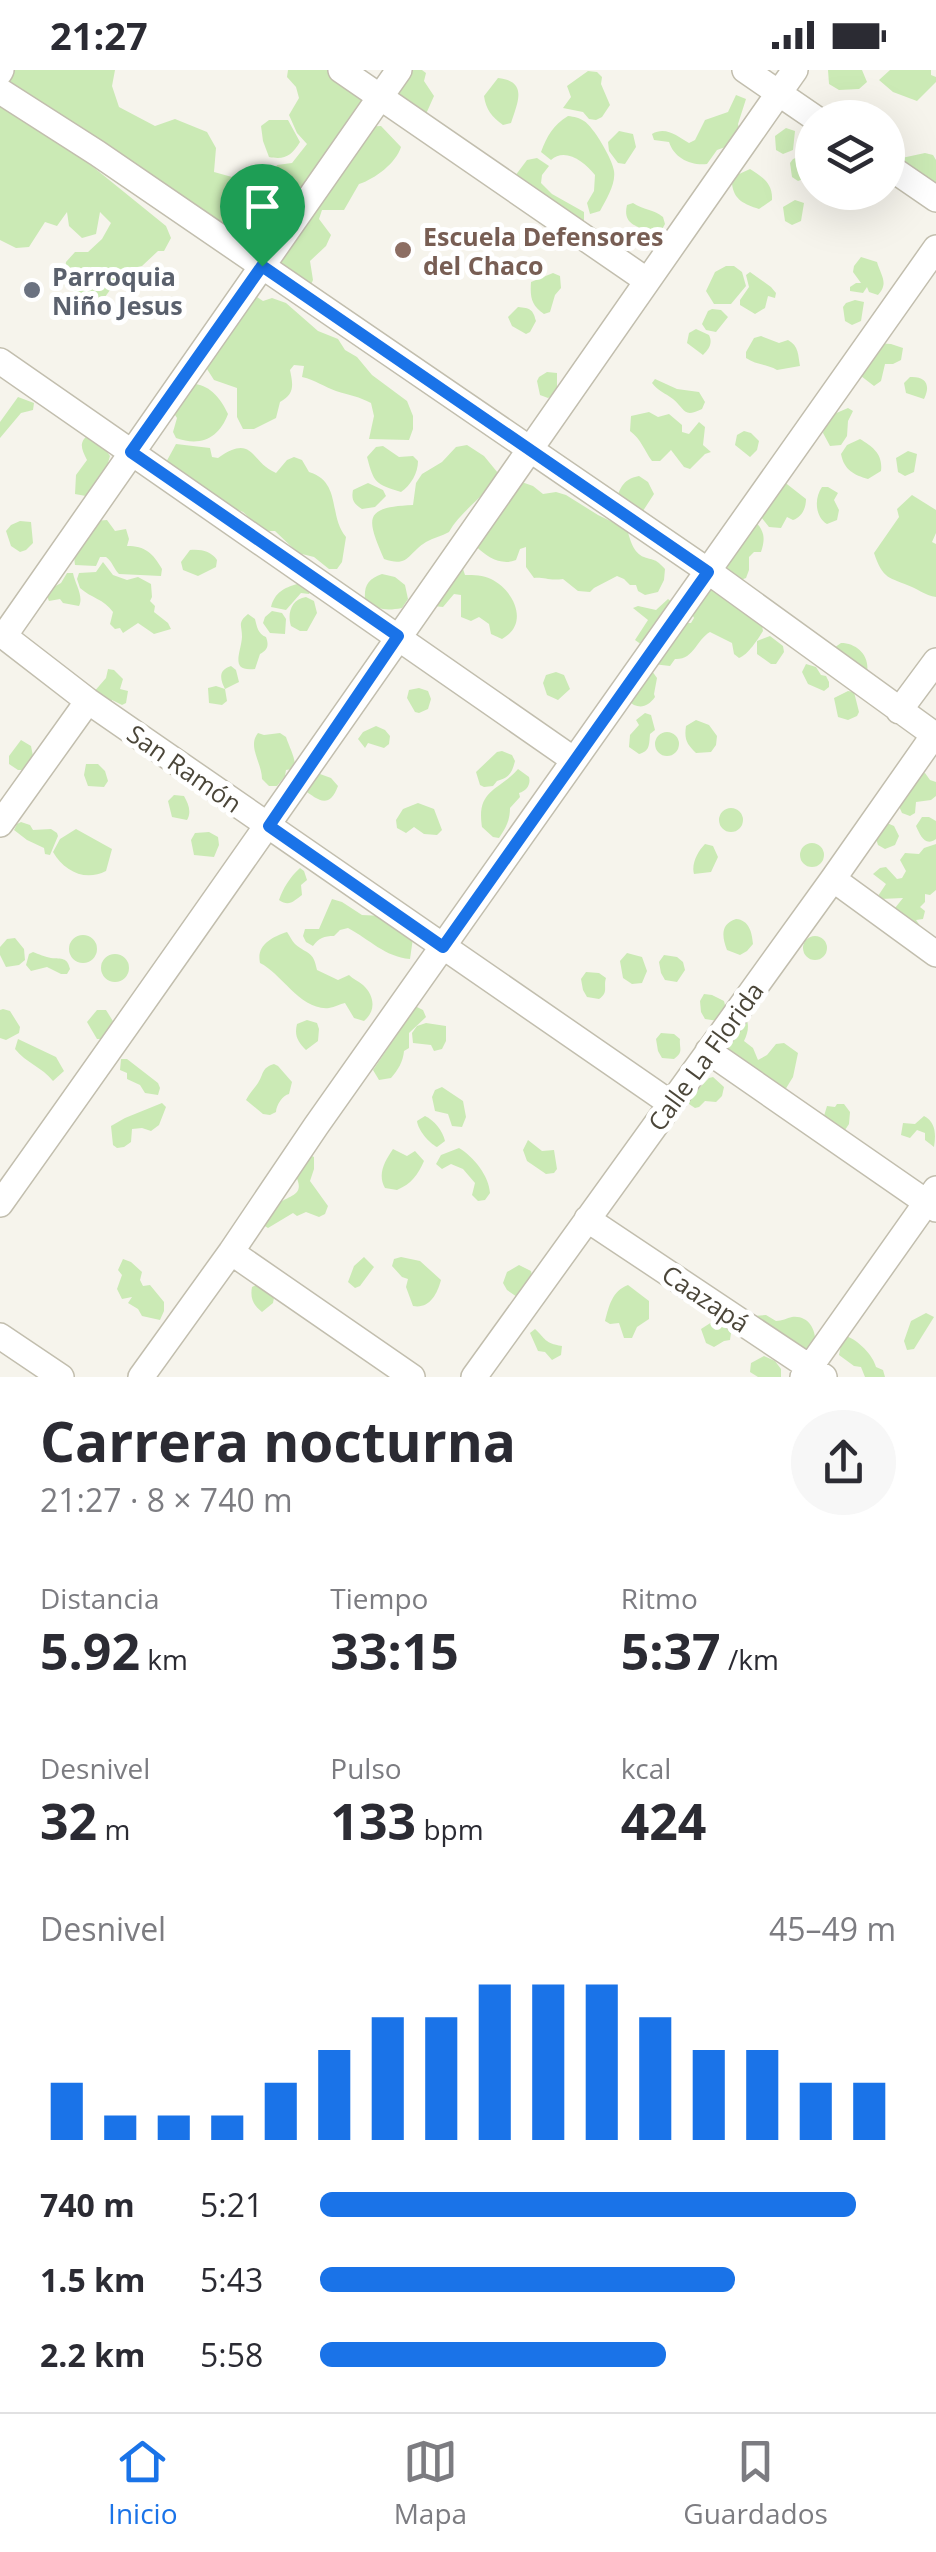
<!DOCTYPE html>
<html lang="es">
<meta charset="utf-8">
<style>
body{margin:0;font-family:"Open Sans",sans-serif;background:#f7f7f7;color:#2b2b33;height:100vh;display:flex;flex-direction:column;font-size:38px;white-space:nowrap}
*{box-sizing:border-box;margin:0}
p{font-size:32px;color:#7c7c81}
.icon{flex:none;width:55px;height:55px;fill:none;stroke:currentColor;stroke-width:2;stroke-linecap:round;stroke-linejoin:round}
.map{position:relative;height:1307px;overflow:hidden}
.details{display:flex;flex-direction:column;background:#fff;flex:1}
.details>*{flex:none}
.fabs{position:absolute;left:795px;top:30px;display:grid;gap:20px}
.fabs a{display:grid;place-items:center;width:110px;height:110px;border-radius:50%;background:#fff;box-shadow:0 10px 40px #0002;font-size:50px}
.pin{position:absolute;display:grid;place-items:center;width:85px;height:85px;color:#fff;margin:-102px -42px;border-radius:50% 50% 50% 0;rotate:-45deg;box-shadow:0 0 10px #0007}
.pin .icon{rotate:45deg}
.round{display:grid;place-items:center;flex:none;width:105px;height:105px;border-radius:52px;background:#f7f7f7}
.headline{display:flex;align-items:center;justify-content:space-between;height:170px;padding:0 40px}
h1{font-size:55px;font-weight:700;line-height:75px}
.stats{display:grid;grid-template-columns:repeat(3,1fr);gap:15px;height:170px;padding:10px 40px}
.stats div{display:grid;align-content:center}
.stats b{font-size:50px;font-weight:700}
.stats small{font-size:28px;font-weight:400}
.stats p{font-size:28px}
.chart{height:280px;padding:20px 40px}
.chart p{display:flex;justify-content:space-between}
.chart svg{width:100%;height:180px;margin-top:10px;stroke:#1a73e8;stroke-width:6}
ul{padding:0 40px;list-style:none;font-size:32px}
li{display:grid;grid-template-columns:160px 120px 1fr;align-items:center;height:75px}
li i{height:25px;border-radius:12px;background:#1a73e8}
.status{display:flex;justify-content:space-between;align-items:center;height:70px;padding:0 50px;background:#fff;direction:ltr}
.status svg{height:28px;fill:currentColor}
.tab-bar{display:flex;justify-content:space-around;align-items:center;height:140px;border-top:2px solid #e1e1e2;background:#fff;font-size:28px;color:#7c7c81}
.tab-bar a{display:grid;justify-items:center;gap:5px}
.tab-bar .on{color:#1a73e8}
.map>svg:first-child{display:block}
.green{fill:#cbeab5}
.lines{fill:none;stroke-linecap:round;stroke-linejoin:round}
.minor-casing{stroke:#c2beae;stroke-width:28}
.minor{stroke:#fff;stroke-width:25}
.route-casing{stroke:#fff;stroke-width:20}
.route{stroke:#1a73e8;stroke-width:12}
.education-dot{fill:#8d6e63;stroke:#fff;stroke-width:4}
.worship-dot{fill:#6b7280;stroke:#fff;stroke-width:4}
.labels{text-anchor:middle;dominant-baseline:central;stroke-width:10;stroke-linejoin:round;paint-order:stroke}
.education-label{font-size:25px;font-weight:bold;fill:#785e54;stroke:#fff;text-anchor:start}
.worship-label{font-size:25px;font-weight:bold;fill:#5b616d;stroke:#fff;text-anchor:start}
.street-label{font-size:25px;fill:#4b4639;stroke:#fff}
</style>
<div class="status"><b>21:27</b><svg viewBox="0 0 49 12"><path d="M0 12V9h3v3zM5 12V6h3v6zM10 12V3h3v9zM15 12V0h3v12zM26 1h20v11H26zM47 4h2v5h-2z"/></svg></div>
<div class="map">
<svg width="936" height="1307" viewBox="0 0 936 1307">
<rect width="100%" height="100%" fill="#f6f4ec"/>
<path class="green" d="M8,0H115L112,16L119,37L155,56L175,49L207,62L216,78L214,102L232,107L261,136L277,95L292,93L307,74L297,63L289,45L299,28L296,17L287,7L288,0H332L365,25L364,57L381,56L401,77C396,93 375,109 359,114L344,140H322L319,149L331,165L326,176L310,191L313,210L306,226L262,186L4,11Z
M404,0H422L426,3L424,11L434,26L426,44L387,19Z
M828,0H862L867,12L859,19L839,20L829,14Z
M890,0H931V5L936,7V12L917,31L893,22L879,10Z
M588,1L597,2L602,7L601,14L610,35L602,47L596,50L589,49L583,42L563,38L571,27L567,16Z
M498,8C528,11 518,32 511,53L503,55C492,47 486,40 484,26Z
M736,25L746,29L738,54L740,63L728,76L717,80L707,94C691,96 674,88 669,72L654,70L652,64C666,56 677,66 689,73L695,70L705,50L728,42Z
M0,33L87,92L166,156L171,168L164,181H158L142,196L133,198L130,202L119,199L113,216L102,231L82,225L64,215L66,192L75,182H88L102,169L111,153L100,142L96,164L82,168L69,156L67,142L57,156L45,152L29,177L16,178L0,170Z
M568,46C575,47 578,47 584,51C593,56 613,90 614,101C616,114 606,130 600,141L590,144L587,133L594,121L595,105C585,92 565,77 551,90L541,82C547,66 553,55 568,46Z
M269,50H288L300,72C291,86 285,90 269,87L263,71L261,56Z
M786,58L795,61L793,80L783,84L776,80L775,66Z
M619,61L633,64L636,77L625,94L618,93L609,81L608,72Z
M925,83L933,85L936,90V116L897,89Z
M801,86L811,88L808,107L798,111L792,107L790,93L793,89Z
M537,88L549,96L542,105L541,113L552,124L584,142V154L515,106L527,90Z
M750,99C763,107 773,114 772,130L759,139C744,134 734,130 732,114L737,105Z
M795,130L804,133L801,151L792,155L785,151L783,137Z
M633,133C643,140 654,139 663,147L665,154L655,172L649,171L647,161C633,155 623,152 627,135Z
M861,187L877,192C881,206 889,213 878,225L869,222L867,217L863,223L850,221V217L856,213H861L853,202L854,196Z
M726,196H734L742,202L746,216L731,234H714L706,221L715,202Z
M750,202L771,217L776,223L775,228L768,226L765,238L755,244L740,235V230L749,217L746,205Z
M553,203L560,206L561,218L555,225L550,242L544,244C531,235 530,227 531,212Z
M257,227L263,231L272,228L286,233L318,261L338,269L345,280L357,287L372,305L407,331L413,346V359L409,370L369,369L374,346L371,333C360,327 349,325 336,321C324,317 316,310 302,307L304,296L294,295L290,300C293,315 295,324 280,332L276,348L254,359H243L237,347V318L214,310L207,299L250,229Z
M855,230L864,232L861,251L852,255L845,251L843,237L846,233Z
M518,237C530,238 533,239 536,251L530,262L526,264L512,256L508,247Z
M712,239L721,240L728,247L716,262L706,260L702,254L708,241Z
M696,259L709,265C713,273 709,279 703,285L687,273L689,263Z
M761,266L779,273L788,270C799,276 798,285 800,296L777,300C767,294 756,295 746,288V282L754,268Z
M877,273L891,274L903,278L901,290L893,294H885L881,311L874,316L861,306Z
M547,302L557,303V323L548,328L540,325L537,311L539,307Z
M910,307C926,306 931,315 924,329L906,323L904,313Z
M655,309L677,319L699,322L705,332L702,339C683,348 686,340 673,329C665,323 658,321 652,313Z
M195,314C211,316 221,329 228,344C219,368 201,377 176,368L173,362L177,348L171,339Z
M18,327L34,333L33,340L21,343L0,368V352Z
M848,338L853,341L848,351L847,366L841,375L830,376L823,363L827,347Z
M649,342L658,347L669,344L682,355V362L689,364L699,352L705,357L703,375L711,382L705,384L690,399L684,397L671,380L660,391H652C644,380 641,369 630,361L631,346Z
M744,361L751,363L759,371L757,380L750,387L735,375L737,365Z
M88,365L97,368L110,386L104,407L91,427L75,424L76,405L87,390C82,380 78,373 88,365Z
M860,369C873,377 883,384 881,401L868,409C854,405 844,400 841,384L847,375Z
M176,374L210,378L212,387L218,388C254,363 250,392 276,403L287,390L294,387L302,390L309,402C342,412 328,446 346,467L342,492L337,499H329L314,487L298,483L275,461H264L243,442L229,436L219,427L202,424L164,396Z
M467,375L484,386L498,403C488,425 461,440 449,462C442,466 433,468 426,472C408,483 409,498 384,489C367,449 362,437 413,435L416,413L422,404L442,392L456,377Z
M383,376L399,387L413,386L418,391C418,403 411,415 401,422C375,414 374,413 367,387L376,377Z
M908,381L917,384L914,402L905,406L898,402L896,388Z
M639,406L648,412L654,424L641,444L615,435C619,420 622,409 639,406Z
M516,410L533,416L543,424L556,422L566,425L598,445L627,459C630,469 633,483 644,487C655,491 655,488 665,499L664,510L658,522L645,525L638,521L636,515H630L624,509L617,506L594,518L590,522L578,521L563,509C549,511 544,507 534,508L526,497V477L520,479L516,490C502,496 486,487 476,476Z
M783,411L806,429C806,438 802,447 793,450L787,447L781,458L769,457L757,442L773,422L777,426Z
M368,413L383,420L386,426L375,437L362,439C354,434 351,430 353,420Z
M822,417H828L838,423L834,430L839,440L837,450L827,454C815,447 814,428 822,417Z
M912,425L936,440V463L932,472L936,474V527C925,525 921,521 912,517C889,507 883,510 874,483L899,447L897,439Z
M753,449C764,460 766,467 761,482H754L749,487V500L746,508L741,510L724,507L726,465Z
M107,450L115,461L126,459L129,469L127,476C145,476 153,483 162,499L161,506L119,504C113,498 113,492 106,487H100L96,496L75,495C72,477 82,479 90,466V457L95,451Z
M20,451L31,452L33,473L26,480L20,482L11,476L6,461L11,455Z
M190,480C201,479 211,481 217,490L216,497L198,506L183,500L181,492Z
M103,492L113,505L127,510L138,507L151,514L152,527L150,531L155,536L154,542L168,553L171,559L154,564L138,553L123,563L120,558L115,559L110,554L113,542C104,529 91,528 80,518L77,509L79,503L96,502Z
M462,496L465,505C474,505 483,505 491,509C514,520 530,554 502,569L491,564L489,554L479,547L471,551L461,547V525L454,524L443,537L424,535Z
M67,503H73C75,514 84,526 79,536L63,533L60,529L49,531L47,526L50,519L61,513Z
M382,504L395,507L405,515L408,529L402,538C386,541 378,540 365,530C364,515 368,509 382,504Z
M713,513L762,556L763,561C758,569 748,585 739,588L734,584L732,573L710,562C696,570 694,590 675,589L670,596L653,594L682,553H691L694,548L691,542Z
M297,514H306L312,518L309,524L301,523L286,540L271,537C275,522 284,518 297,514Z
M306,527L314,531L317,543L307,561H300L291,556C287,544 291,529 306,527Z
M668,529L672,532L664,548L659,547L642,575L635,570L648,550L633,538L638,536L656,540Z
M272,541L282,543L286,549L285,564L270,563L263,553L265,547Z
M248,544L255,549C257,557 258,564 266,567C269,575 268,580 260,584L255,599C229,602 241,583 242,567C242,555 237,553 248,544Z
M770,566L783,576L784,582L776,594H771L757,584V571Z
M841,573C857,573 870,586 867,602L831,580Z
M806,594L816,597L821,605L826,606L829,612V617L824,621L808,614L802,602Z
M231,596L236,600L239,612L225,619L227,631L222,635L209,633L208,618L216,616L225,619C220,609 218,600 231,596Z
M108,599L114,600L123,609L120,619L128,621L126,633L122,635L112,630L111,635L93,623L106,608Z
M652,601L657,608L654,624L655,627C647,638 638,640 627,630Z
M556,602L564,605L570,619L558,630L547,625L543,613L546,605Z
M419,618L428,621L431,629L428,639L419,643L415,642L407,628L409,620Z
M848,621L854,622L859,642L857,646L848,650L838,647L834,628Z
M645,643L651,645L655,660L650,664C649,675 650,681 639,684L629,677L630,665L639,655L636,650Z
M696,650L709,655L717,666L716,675L711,682L696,683C687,674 684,670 686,656Z
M376,656L385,660L390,666L389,674L384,678L368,673L365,678L358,669L363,662Z
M655 674a12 12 0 1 1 24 0a12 12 0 1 1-24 0Z
M258,663L264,665L280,663L286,667C289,676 294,685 295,694L292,699L286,700L285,706L277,716H269L262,709C262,693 247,676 258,663Z
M21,670L31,676L33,686L27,700H18L9,694V686Z
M502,681L512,685L515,691C512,703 509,708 497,711L493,716L484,717L480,715L476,702L497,682Z
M86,694H98L105,701L108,711L104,717L88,716L84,705Z
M518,699L529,707C531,714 527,721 519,723L520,727L510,738C510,750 506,758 499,768L493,767L482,757C476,719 499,721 518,699Z
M319,701L320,704L331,708L338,716C329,740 318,730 303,719Z
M925,703L930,710L936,712V726L931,730L916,732L915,743L910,746L902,743L897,732L920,704Z
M174,725L184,726C188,733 192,742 187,750L172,747L168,731Z
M418,733L434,739L442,760L437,765L424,764L414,757L406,763L397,758L396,750L403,739Z
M719 750a12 12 0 1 1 24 0a12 12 0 1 1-24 0Z
M922,747H929L936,751V769C925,777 920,765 916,756Z
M21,752L30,755L33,760L51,759L57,763L58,766L50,785L45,784L44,778L27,770L14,760L17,754Z
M887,753L894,756L899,766L895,775L885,779L878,775L874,763Z
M76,759L112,779L106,801C85,812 64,801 53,782L60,769Z
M209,762L218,767L219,775L214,787L194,785L191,770L195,763Z
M800 785a12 12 0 1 1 24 0a12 12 0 1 1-24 0Z
M705,774L713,776L718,787L711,802L694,804C691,794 698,781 705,774Z
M936,774V820L930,825L925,824V832L920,837L925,841L923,849L916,850L926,864L890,841L895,838L903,828L881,829L878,826L886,814L873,804L880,798L886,797L897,809L902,808L906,801L900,790L905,783L919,784L924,778Z
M300,798L304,801L307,810L301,815L302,825C294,831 289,837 279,830C283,818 290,807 300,798Z
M332,829L342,832L362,845L383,846L413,868L410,889C385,887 369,869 348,858L340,860L334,866C324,866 319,868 313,876L306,872L303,866L305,859H319Z
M736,849C749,850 752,862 753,874L747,881L740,885L727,880C722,867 720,854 736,849Z
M287,862C290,866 292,871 295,874C308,885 313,880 317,900L338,910L349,905C353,909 358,911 363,915C375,926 376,941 364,951L354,948L345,933C340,934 335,937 329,938C301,941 281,903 260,893C256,875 272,867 287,862Z
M69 879a14 14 0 1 1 28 0a14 14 0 1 1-28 0Z
M803 878a12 12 0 1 1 24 0a12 12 0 1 1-24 0Z
M15,868L24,879L25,890L19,895L6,897L0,885V877L7,869Z
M33,882C38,884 46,887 51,888C62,889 67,887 70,899L67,904H61L47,897L31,901L26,895L29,884Z
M627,883L642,887L647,901L642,913L632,914L623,908L620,891Z
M101 898a14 14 0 1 1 28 0a14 14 0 1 1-28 0Z
M664,885L677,887L683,892L685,900L677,912L665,910L661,903L659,892Z
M586,902L599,903L606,908C603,917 609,922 599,929L587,927L583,920L581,909Z
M704,924L712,925L724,931L726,939L718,951L705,949L701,942L700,931Z
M413,935L423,940L426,947L409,963V978L404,981C403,992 398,1000 391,1008L379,1010L373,1000L400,960L399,952Z
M3,939L10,941L20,957L19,963L6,970L0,968V940Z
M97,940H106L116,956L102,969H97L87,952Z
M745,946C750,954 748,963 744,971L753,978L758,990L767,985L776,974L784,973L798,983L793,1007L785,1020L725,989V963Z
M307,950L317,953L319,959L318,971L306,980C298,972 294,966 297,954Z
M426,953L446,956V971L442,979L434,981L431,975L413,973L412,963L417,956Z
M661,963L674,964L680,969C679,979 684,982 674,989L662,988L658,981L656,969Z
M18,969L56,987L64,1001L53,1011C42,997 26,993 15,979Z
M121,989H127L158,1013L160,1018L158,1025L145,1023L140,1015L127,1009V1003L120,1000Z
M274,994L278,996L292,1012L289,1024C283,1025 276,1035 276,1042L270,1045L263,1044L246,1030C250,1023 254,1019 258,1013C264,1004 261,998 274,994Z
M713,1007L724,1017L722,1026L716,1032L705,1031L699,1037L695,1038L686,1032L709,1008Z
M442,1017L463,1031L466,1047L462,1057L452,1056L448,1044L435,1041L432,1027L435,1020Z
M162,1033L166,1037L159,1055L151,1061L142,1058L132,1059L131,1072L124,1077L117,1078L113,1075L111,1056L125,1048Z
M837,1034H844L850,1042L849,1054L845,1060H839L824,1046L827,1036L835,1037Z
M425,1046C434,1050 443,1061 445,1071L437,1077C429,1073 418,1060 417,1051Z
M924,1046C936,1052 936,1065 934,1077L925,1070V1063L917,1060L910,1068L901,1065L903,1053L915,1054Z
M528,1070L542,1081L554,1080L557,1099L554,1103L546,1104L527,1091L523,1080Z
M459,1078C474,1087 489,1106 490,1123L485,1130L478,1131L472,1125L475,1113L463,1099L451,1094L442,1099L436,1094L441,1085Z
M393,1079L407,1086L415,1081L424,1091C418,1105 411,1114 397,1120L385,1118C377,1104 385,1091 393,1079Z
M310,1085L314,1087V1099L310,1111L328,1136L325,1144L319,1147L306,1142L297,1146L293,1143L268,1158L263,1155C267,1149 272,1138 278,1134C291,1124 306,1126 295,1104Z
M364,1187L374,1197L360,1216L355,1218L348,1212L354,1196Z
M401,1187L420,1191L441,1210C437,1225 429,1239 413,1236L406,1217L408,1209L402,1207L392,1196L394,1189Z
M123,1189L131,1192L142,1202L140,1210L143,1216L150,1215L164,1232V1241L160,1250L142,1246L138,1239L128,1233L132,1227L122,1229L117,1219L122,1205L118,1200Z
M519,1195L531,1201L533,1209L520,1229L507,1220L503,1213L507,1202Z
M262,1212L275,1222L273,1233L262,1242C253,1235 250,1228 252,1217Z
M628,1215L649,1231V1249L637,1257L632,1268H624L619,1253L610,1254L605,1251C609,1236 612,1221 628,1215Z
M926,1243L934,1247L914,1279L907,1280L904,1271L911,1251Z
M766,1245L776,1251C782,1251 787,1248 792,1247C810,1245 817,1262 815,1276L803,1284L753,1246Z
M715,1250H720L731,1263L730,1270L724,1271L714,1277L706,1273L701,1259Z
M535,1259C546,1269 544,1273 562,1276L561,1285L552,1290L545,1282L538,1281L530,1263Z
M846,1266C858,1270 873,1285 876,1297L883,1300L885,1307H865L861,1297L854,1296L839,1285L842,1269Z
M764,1286L775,1291L781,1299V1307H758L750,1302L751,1293Z"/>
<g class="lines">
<defs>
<path id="minor" d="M341,0L646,210
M745,0L815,48
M0,2L1,0
M0,21L97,83L708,501L936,666
M888,96L936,129
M0,291L574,690
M0,563L88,631L670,1033
M4,566L399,0
M899,641L936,591
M0,754L88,631
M833,809L936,884
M708,981L936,1139
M0,1134C268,758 530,378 795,0
M587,1149L824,1307
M231,1182L412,1307
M0,1266L61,1307
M141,1307L231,1182L316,1056L936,178
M474,1307L833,809L934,665
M803,1307L936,1119"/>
</defs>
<use href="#minor" class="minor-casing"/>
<use href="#minor" class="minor"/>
</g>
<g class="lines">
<defs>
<path id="route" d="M262,196L708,502L443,877L269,756L398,566L131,382Z"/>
</defs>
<use href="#route" class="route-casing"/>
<use href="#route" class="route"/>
</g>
<circle class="education-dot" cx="403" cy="180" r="10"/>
<circle class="worship-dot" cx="32" cy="220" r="10"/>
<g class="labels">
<g class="education-label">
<text x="423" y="166">Escuela Defensores<tspan x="423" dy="29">del Chaco</tspan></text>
</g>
<g class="worship-label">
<text x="52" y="206">Parroquia<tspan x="52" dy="29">Niño Jesus</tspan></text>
</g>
<g class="street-label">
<text transform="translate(185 698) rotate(35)">San Ramón</text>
<text transform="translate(705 986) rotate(-54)">Calle La Florida</text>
<text transform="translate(706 1228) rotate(34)">Caazapá</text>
</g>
</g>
</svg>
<div class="fabs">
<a><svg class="icon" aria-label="layers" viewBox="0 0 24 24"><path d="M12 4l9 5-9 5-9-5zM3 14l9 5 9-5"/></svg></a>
</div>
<div class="pin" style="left:262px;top:196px;background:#1e9e55"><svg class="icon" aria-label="arrive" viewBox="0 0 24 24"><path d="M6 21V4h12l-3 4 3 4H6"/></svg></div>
</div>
<section class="details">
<div class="headline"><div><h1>Carrera nocturna</h1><p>21:27 · 8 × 740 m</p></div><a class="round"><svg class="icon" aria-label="share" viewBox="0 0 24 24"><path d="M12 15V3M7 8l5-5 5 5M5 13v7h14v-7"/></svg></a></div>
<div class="stats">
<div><p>Distancia</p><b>5.92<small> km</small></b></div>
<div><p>Tiempo</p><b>33:15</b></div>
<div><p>Ritmo</p><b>5:37<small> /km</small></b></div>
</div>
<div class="stats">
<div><p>Desnivel</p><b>32<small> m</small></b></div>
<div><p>Pulso</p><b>133<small> bpm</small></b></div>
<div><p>kcal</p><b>424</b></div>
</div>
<div class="chart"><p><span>Desnivel</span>45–49 m</p>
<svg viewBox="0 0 160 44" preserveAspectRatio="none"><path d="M5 44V30M15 44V38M25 44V38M35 44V38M45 44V30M55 44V22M65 44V14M75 44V14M85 44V6M95 44V6M105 44V6M115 44V14M125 44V22M135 44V22M145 44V30M155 44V30"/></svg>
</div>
<ul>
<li><b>740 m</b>5:21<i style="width:93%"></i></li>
<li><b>1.5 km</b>5:43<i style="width:72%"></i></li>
<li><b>2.2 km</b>5:58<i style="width:60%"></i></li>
</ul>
</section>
<nav class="tab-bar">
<a class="on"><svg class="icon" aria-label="home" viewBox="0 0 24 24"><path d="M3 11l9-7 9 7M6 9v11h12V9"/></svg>Inicio</a>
<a><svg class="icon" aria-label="map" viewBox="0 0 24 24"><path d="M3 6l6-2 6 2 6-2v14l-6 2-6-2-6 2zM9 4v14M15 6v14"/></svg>Mapa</a>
<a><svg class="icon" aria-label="saved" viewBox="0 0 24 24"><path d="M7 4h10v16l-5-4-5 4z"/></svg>Guardados</a>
</nav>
